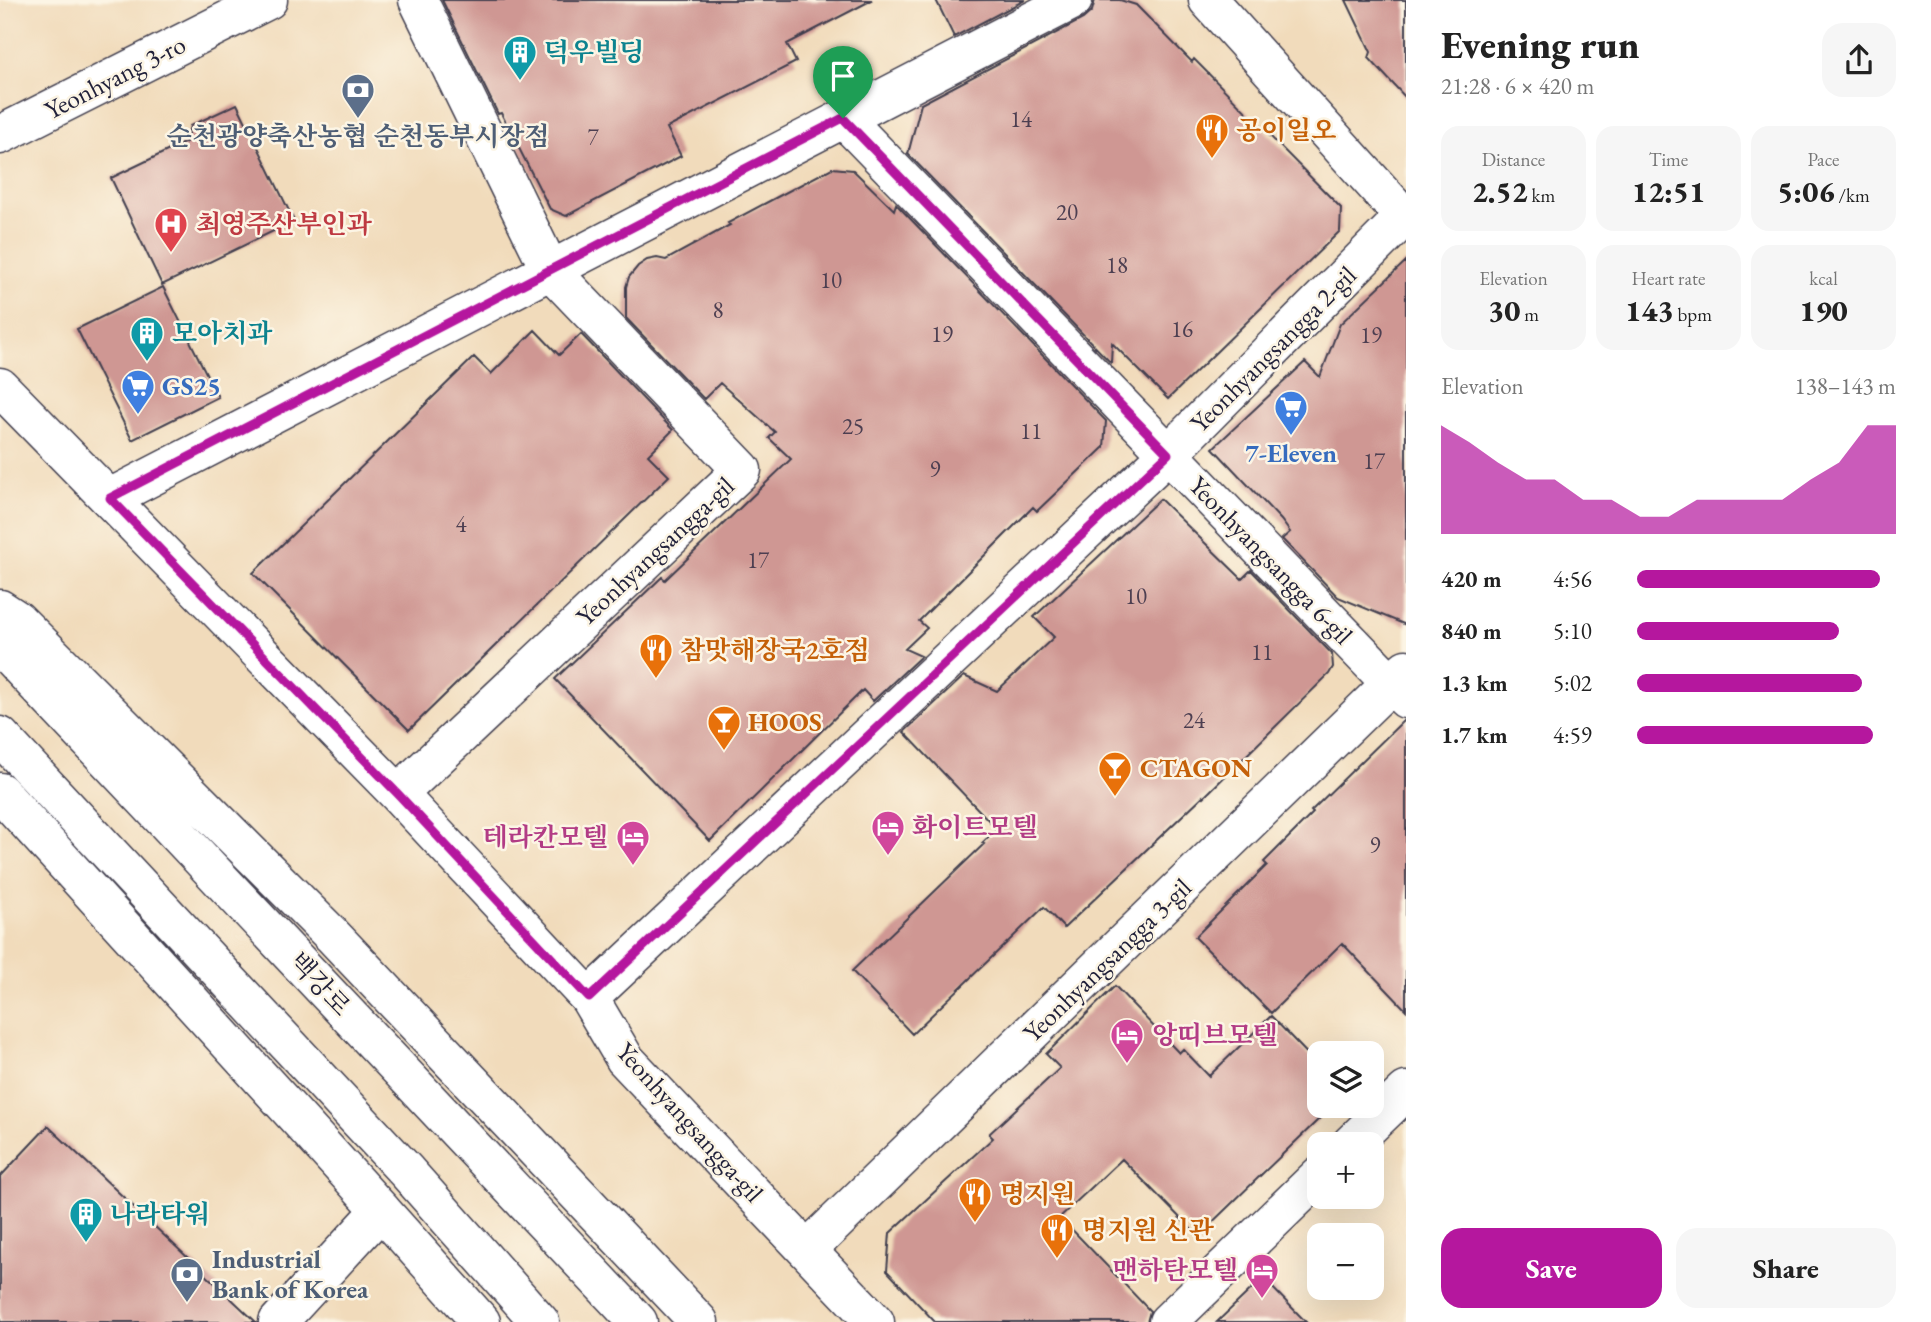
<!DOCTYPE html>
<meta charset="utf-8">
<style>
body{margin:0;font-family:"EB Garamond","Noto Serif KR",serif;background:#f6f6f6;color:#222;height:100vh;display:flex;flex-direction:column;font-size:26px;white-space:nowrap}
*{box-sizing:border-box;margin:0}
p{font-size:23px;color:#767676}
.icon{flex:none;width:38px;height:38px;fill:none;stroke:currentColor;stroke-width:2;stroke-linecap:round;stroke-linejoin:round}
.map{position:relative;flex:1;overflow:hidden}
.side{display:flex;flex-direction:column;background:#fff;width:525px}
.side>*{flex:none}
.tools{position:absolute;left:1307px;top:1041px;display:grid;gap:14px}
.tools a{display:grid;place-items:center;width:77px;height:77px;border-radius:14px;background:#fff;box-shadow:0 7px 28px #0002;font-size:35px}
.pin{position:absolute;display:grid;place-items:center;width:60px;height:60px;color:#fff;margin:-72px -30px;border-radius:50% 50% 50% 0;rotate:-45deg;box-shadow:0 0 7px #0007}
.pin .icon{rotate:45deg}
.round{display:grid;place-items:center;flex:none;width:74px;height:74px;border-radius:21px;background:#f6f6f6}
.summary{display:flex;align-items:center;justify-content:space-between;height:119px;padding:0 35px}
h1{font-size:38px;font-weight:800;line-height:52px}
.metrics{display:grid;grid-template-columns:repeat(3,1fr);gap:10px;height:119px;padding:7px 35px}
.metrics div{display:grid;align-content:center;border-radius:18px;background:#f6f6f6;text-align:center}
.metrics b{font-size:30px;font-weight:800}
.metrics small{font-size:19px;font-weight:400}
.metrics p{font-size:19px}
.chart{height:196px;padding:14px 35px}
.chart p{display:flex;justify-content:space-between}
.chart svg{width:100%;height:126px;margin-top:7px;fill:#b5179e;opacity:.7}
.cta{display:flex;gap:14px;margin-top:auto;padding:14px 35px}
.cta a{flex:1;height:80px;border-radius:21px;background:#b5179e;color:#fff;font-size:28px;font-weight:800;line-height:80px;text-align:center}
.cta a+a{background:#f6f6f6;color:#222}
ul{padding:0 35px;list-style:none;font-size:23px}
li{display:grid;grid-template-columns:112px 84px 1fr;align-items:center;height:52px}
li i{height:18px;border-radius:9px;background:#b5179e}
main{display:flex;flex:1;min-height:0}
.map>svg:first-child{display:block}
.building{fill:#cf9793}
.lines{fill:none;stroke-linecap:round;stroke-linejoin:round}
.minor-casing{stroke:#413e4e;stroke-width:41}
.tertiary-casing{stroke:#413e4e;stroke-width:41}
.primary-casing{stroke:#413e4e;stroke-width:41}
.minor{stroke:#fff;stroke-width:38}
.tertiary{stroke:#fff;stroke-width:38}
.primary{stroke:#fff;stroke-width:38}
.route-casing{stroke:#fff;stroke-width:14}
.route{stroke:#b5179e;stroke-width:9}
.labels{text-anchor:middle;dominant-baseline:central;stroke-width:5;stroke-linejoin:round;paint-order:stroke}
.number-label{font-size:23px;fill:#4d3f51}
.culture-label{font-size:26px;font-weight:bold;fill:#0d838f;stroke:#fcf5e5;text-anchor:start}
.street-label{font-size:26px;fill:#22223b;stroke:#fcf5e5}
.food-label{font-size:26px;font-weight:bold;fill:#c56008;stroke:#fcf5e5;text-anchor:start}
.service-label{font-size:26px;font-weight:bold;fill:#4e5e75;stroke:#fcf5e5}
.health-label{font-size:26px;font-weight:bold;fill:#be3a42;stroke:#fcf5e5;text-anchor:start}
.shop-label{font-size:26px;font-weight:bold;fill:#366cbe;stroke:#fcf5e5;text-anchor:start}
.hotel-label{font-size:26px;font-weight:bold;fill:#b23c85;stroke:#fcf5e5;text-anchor:start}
</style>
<main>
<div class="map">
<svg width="1406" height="1322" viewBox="0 0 1406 1322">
<rect width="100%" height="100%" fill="#fcf5e5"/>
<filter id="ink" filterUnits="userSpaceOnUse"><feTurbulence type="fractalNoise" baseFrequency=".0143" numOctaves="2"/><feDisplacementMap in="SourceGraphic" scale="14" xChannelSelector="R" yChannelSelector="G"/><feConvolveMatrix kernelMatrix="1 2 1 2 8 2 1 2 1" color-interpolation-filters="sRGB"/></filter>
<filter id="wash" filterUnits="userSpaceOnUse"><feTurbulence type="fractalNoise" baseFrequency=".00686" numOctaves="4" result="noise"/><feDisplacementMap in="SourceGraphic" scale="28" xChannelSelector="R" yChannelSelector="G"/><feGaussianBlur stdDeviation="1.57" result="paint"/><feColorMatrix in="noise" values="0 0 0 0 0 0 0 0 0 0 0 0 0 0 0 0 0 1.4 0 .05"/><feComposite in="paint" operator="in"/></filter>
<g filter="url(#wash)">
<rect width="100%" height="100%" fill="#f1dbbb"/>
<g id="blocks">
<path class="building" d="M442,0H872L787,44L796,62L667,128L681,156L566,216L550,209L501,113L498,114Z
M936,0H1025L954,37Z
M1095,0H1120L1136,5L1192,62L1194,59L1341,208L1340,231L1168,399L1112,343L1111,363L908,154L921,104L1083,19L1092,11Z
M1346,0H1406V98L1369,58L1371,52Z
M237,104L294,221L162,285L111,178L186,142L190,126Z
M832,168L853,170L894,210L896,204L1106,421L1104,447L1037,511L1033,507L919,621L927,628L905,649L921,656L873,701L863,690L710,841L555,679L662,577L665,580L791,459L769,438L775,432L720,383L704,399L626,318V287L629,277L638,266L647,260L657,258L666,260L730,225L728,223Z
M1406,261V625L1338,597L1282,539L1290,532L1281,520L1213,448L1305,362L1320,377L1340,324Z
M163,287L218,397L132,440L77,329Z
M535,330L559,355L581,334L673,430L648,455L669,476L409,730L253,573L474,357L491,374Z
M1160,499L1242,579L1251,570L1332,654L1333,667L1329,674L1204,797L1203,796L1064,928L1044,907L912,1034L852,971L984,844L982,843L997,829L904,732L964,676L997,691L1054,637L1034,617Z
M1404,720H1406V1010L1342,943L1271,1013L1195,937L1267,865L1264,862L1313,813L1311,811Z
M1115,986L1179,1053L1183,1049L1209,1076L1271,1016L1320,1067V1118L1198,1236L1122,1159L1060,1217L1150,1311L1147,1322H935L887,1271L890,1233L993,1138L989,1134L1060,1068L1046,1054Z
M48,1126L256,1322H0V1177Z
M1263,1278L1306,1322H1217Z"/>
</g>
</g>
<g filter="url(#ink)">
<use href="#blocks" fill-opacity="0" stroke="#413e4e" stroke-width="2"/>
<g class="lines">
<defs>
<path id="minor" d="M843,118L1406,699
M0,387L398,794L589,998L625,1059L875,1322
M110,498L1073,0
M398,794L742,470L550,270L418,0
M589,998L1168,454L1404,217
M1351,1144L1406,1091
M807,1250L1406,669
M1168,1322L1320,1175"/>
<path id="tertiary" d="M1208,0L1406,219
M0,135L268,0
M278,1322L381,1210"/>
<path id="primary" d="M0,609L17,620L332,935L699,1322
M0,646L638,1322
M0,736L407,1172L540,1322
M0,792L381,1210L481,1322"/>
</defs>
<use href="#minor" class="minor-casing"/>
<use href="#tertiary" class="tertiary-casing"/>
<use href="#primary" class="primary-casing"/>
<use href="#minor" class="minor"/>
<use href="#tertiary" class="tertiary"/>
<use href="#primary" class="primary"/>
</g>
</g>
<g class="lines" filter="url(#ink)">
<defs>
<path id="route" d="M843,118L1168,454L589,998L398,794L110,498Z"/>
</defs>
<use href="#route" class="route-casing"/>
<use href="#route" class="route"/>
</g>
<defs>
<symbol id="building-pin" viewBox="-11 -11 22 30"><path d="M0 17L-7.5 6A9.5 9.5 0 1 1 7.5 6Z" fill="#0f9aa8" stroke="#fcf5e5"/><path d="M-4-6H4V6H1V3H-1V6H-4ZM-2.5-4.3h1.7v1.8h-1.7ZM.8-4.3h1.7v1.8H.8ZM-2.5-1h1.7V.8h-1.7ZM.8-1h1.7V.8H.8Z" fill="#fff"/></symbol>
<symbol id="bank-pin" viewBox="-11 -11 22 30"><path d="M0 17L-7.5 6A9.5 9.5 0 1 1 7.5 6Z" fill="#5c6f8a" stroke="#fcf5e5"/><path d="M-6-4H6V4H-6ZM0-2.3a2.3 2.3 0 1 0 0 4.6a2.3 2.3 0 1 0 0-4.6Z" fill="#fff"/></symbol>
<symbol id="restaurant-pin" viewBox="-11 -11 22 30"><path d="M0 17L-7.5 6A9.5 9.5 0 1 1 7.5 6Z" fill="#e8710a" stroke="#fcf5e5"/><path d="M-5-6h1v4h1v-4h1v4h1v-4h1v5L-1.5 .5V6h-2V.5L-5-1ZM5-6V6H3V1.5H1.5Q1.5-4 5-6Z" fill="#fff"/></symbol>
<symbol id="hospital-pin" viewBox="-11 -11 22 30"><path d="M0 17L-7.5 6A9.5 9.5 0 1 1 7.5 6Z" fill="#e0444e" stroke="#fcf5e5"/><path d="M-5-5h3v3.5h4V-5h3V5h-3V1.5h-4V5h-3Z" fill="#fff"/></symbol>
<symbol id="supermarket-pin" viewBox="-11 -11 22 30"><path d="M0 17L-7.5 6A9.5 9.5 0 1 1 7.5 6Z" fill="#3f7fe0" stroke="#fcf5e5"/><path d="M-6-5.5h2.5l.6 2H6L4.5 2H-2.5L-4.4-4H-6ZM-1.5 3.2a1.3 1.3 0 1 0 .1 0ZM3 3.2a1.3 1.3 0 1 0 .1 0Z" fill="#fff"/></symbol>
<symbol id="bar-pin" viewBox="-11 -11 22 30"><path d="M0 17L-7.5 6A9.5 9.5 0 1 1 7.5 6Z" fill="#e8710a" stroke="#fcf5e5"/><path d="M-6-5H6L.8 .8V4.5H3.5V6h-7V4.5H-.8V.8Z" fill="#fff"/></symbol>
<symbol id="hotel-pin" viewBox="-11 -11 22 30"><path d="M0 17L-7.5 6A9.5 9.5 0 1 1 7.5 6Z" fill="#d1479c" stroke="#fcf5e5"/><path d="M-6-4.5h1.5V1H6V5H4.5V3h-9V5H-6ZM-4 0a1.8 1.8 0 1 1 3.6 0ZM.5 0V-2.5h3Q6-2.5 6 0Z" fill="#fff"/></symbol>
</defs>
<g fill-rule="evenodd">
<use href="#building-pin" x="501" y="33" width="38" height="52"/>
<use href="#bank-pin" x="339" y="71" width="38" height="52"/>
<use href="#restaurant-pin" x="1193" y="111" width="38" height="52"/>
<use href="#hospital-pin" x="152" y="205" width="38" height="52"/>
<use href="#building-pin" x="128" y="314" width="38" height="52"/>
<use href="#supermarket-pin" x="119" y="367" width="38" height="52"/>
<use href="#supermarket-pin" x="1272" y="388" width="38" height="52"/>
<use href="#restaurant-pin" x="637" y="631" width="38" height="52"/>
<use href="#bar-pin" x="705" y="703" width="38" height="52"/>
<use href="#bar-pin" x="1096" y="749" width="38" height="52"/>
<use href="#hotel-pin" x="869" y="808" width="38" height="52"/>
<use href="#hotel-pin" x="614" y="818" width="38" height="52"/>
<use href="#hotel-pin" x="1108" y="1016" width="38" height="52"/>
<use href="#restaurant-pin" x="956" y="1175" width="38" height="52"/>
<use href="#building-pin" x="67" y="1195" width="38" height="52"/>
<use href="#restaurant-pin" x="1038" y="1211" width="38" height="52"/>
<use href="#hotel-pin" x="1243" y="1251" width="38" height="52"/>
<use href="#bank-pin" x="168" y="1255" width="38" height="52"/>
</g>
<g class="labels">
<g class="number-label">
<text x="1021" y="119">14</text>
<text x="593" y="137">7</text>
<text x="1067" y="212">20</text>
<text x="1117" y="265">18</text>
<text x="831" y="280">10</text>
<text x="718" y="310">8</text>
<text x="1182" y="329">16</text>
<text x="942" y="334">19</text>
<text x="1371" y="335">19</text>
<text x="853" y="426">25</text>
<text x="1031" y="431">11</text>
<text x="1374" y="461">17</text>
<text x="935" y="469">9</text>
<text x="461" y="524">4</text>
<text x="758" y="560">17</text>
<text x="1136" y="596">10</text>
<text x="1262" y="652">11</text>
<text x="1194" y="720">24</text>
<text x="1375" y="845">9</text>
</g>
<g class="culture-label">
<text x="544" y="52">덕우빌딩</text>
<text x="172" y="333">모아치과</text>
<text x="110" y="1214">나라타워</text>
</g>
<g class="street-label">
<text transform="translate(115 77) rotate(-27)">Yeonhyang 3-ro</text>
<text transform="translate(1273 349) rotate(-45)">Yeonhyangsangga 2-gil</text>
<text transform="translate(655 551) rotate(-43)">Yeonhyangsangga-gil</text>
<text transform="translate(1271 560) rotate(46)">Yeonhyangsangga 6-gil</text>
<text transform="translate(1107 960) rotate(-44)">Yeonhyangsangga 3-gil</text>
<text transform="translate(320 984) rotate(47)">백강로</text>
<text transform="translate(690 1122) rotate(48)">Yeonhyangsangga-gil</text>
</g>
<g class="food-label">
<text x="1236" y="130">공이일오</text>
<text x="680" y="650">참맛해장국2호점</text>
<text x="748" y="722">HOOS</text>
<text x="1140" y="768">CTAGON</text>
<text x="1000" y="1194">명지원</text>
<text x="1082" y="1230">명지원 신관</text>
</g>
<g class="service-label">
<text x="358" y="136">순천광양축산농협 순천동부시장점</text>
<text x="212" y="1259" text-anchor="start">Industrial<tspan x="212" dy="30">Bank of Korea</tspan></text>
</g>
<g class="health-label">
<text x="196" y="224">최영주산부인과</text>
</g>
<g class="shop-label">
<text x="162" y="386">GS25</text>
<text x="1291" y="453" text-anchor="middle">7-Eleven</text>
</g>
<g class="hotel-label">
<text x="912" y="827">화이트모텔</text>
<text x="608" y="837" text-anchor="end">테라칸모텔</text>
<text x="1152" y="1035">앙띠브모텔</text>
<text x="1238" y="1270" text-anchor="end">맨하탄모텔</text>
</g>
</g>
</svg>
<div class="tools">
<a><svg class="icon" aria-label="layers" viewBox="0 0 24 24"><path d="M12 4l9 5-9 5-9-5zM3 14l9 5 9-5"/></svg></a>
<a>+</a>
<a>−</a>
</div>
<div class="pin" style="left:843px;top:118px;background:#1e9e55"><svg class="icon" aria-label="arrive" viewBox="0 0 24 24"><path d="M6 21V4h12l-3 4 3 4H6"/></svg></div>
</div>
<section class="side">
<div class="summary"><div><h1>Evening run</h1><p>21:28 · 6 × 420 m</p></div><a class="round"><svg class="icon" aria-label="share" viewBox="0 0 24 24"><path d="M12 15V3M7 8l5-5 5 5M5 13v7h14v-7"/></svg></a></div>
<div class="metrics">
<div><p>Distance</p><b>2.52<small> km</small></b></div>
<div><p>Time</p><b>12:51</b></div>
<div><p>Pace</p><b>5:06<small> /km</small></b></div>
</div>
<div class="metrics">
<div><p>Elevation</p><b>30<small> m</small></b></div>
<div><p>Heart rate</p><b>143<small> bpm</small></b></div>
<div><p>kcal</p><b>190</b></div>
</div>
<div class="chart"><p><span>Elevation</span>138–143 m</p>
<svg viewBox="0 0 160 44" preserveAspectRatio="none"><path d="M0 44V6L10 12L20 19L30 25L40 25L50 32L60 32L70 38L80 38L90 32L100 32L110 32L120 32L130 25L140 19L150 6L160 6V44z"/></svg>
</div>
<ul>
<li><b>420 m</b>4:56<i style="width:94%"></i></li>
<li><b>840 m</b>5:10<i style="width:78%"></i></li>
<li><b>1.3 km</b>5:02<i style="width:87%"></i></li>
<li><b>1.7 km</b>4:59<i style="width:91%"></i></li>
</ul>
<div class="cta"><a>Save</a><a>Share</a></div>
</section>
</main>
